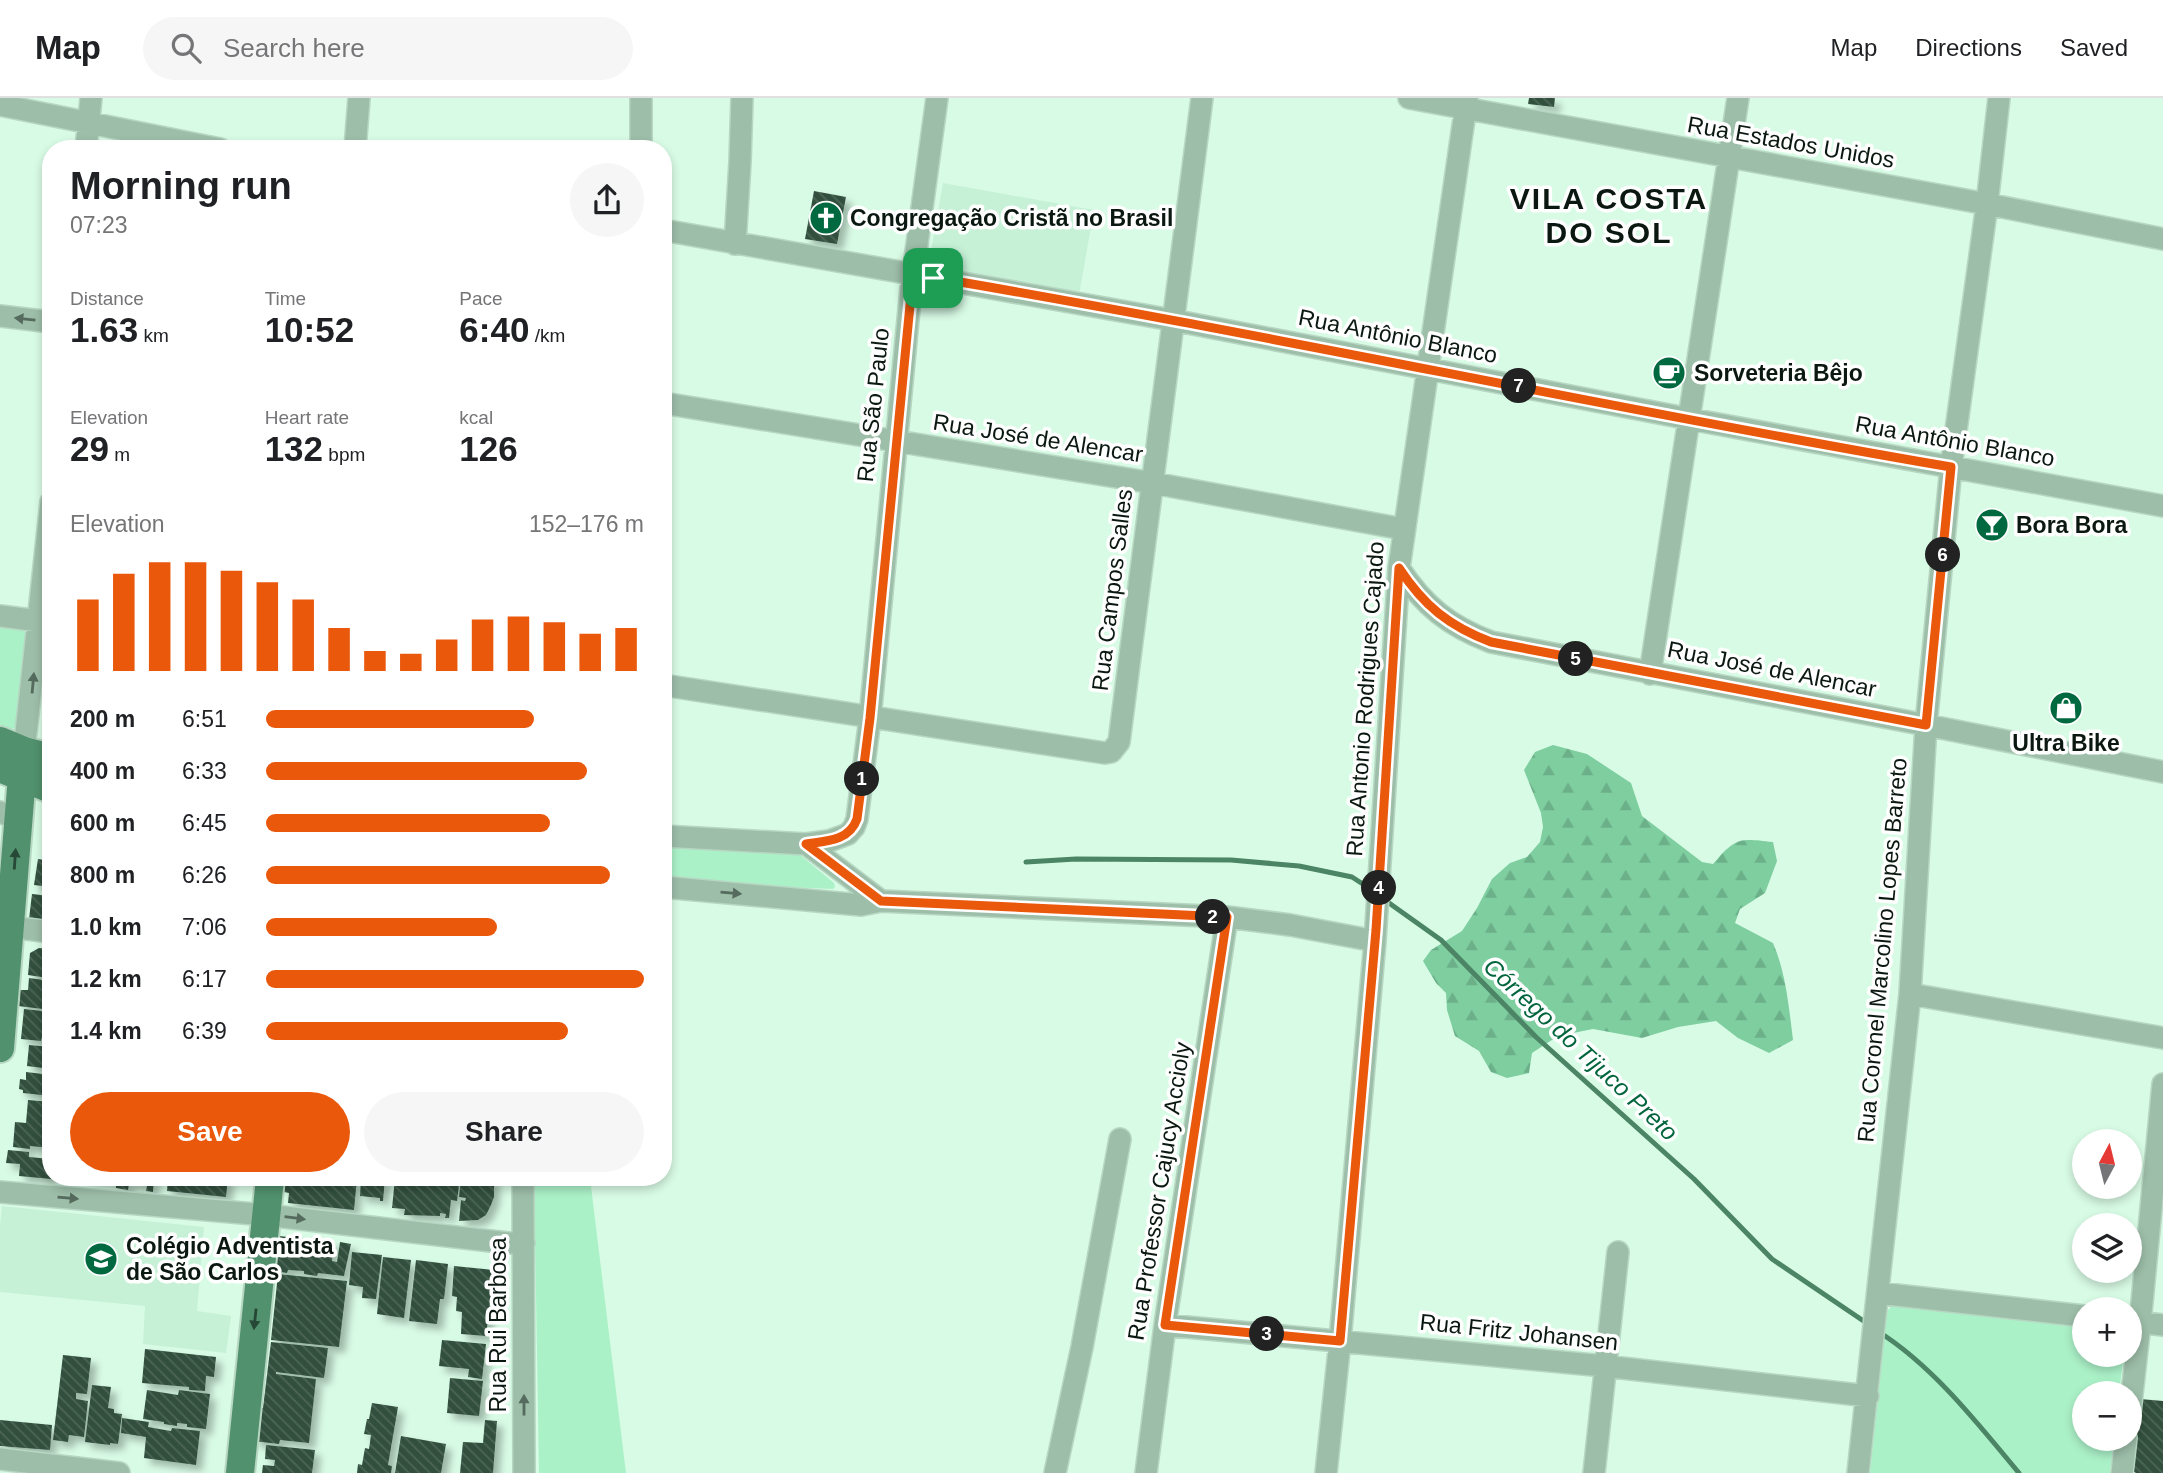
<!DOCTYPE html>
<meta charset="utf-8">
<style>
body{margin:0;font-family:Helvetica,sans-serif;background:#f6f6f6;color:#202124;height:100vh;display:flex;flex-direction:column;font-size:26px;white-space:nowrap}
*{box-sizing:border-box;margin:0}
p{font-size:23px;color:#757577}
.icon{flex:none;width:38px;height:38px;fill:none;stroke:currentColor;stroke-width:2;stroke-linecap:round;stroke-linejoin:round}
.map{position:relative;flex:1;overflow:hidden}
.drawer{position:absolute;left:42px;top:42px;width:630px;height:1046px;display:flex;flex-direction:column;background:#fff;border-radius:28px;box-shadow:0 4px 10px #0003}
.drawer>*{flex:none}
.needle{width:46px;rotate:7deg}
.controls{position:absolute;left:2072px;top:1031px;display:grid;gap:14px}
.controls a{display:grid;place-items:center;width:70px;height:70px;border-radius:50%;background:#fff;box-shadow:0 4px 10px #0003;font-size:35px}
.pin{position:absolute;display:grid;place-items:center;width:60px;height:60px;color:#fff;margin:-30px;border-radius:14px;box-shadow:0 4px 10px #0006}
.km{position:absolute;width:35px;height:35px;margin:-18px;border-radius:50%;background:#222;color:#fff;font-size:19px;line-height:35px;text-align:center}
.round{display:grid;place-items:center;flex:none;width:74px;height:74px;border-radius:37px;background:#f6f6f6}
.head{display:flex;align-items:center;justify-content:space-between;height:119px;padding:0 28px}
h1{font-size:38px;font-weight:700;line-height:52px}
.stats{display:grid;grid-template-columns:repeat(3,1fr);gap:10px;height:119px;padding:7px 28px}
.stats div{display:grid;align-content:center}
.stats b{font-size:35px;font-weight:700}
.stats small{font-size:19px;font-weight:400}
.stats p{font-size:19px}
.chart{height:196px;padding:14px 28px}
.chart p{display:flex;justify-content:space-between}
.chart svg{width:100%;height:126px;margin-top:7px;stroke:#ea580c;stroke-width:6}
.cta{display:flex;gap:14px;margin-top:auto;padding:14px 28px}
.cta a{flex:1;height:80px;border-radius:42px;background:#ea580c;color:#fff;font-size:28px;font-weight:700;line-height:80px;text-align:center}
.cta a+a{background:#f6f6f6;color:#202124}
ul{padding:0 28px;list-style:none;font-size:23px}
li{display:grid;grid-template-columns:112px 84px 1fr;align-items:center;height:52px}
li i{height:18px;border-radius:9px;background:#ea580c}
header{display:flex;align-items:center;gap:42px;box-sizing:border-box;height:98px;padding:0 35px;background:#fff;border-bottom:2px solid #e0e0e0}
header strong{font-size:33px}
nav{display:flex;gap:38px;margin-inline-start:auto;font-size:24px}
.search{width:490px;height:63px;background:#f6f6f6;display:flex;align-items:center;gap:18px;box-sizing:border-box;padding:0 24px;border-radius:38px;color:#757577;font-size:26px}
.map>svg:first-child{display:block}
.built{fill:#c6f1d7}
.green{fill:#abf1c8}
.forest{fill:url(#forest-firs)}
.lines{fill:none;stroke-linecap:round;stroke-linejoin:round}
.stream{stroke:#4b8565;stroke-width:5}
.building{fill:url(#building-back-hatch);filter:url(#shadow)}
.minor-casing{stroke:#b7d7c3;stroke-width:24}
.major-casing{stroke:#b7d7c3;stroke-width:32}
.minor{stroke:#9dbea9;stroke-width:21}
.major{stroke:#51916d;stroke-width:28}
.oneway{fill:#546b5d}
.oneway2{fill:#274836}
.route-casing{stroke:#fff;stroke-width:14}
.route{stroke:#ea580c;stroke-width:9}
.labels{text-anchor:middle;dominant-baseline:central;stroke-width:7;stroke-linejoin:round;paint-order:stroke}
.street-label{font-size:23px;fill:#0b1811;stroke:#fefefe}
.poi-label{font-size:23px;font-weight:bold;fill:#0b1811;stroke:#fefefe;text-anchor:start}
.water-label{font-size:24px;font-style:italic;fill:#00653d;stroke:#fefefe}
.district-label{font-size:30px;font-weight:bold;letter-spacing:2px;fill:#0b1811;stroke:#fefefe}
</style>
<header>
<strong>Map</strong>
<div class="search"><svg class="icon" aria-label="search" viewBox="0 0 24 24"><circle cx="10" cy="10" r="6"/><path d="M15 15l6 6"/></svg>Search here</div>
<nav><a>Map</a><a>Directions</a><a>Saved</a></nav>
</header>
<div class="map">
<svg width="2163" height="1375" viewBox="0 0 2163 1375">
<defs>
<pattern id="forest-firs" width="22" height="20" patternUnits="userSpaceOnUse" patternTransform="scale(1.75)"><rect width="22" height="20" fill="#7ecea0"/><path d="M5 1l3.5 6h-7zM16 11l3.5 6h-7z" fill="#6cb089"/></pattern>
<pattern id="building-back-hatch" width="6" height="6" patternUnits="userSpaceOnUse" patternTransform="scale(1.75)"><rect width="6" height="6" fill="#31503e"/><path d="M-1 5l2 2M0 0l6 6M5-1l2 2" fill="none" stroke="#4c6556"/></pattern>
<filter id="shadow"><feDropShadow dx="6" dy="6" stdDeviation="3.5" flood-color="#0004"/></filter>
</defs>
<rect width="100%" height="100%" fill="#d8fbe5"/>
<path class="built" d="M943,85L1094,112L1079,197L928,170Z
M2,1108L204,1129L197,1213L231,1218L226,1255L143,1246L145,1208L0,1194V1128Z"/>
<path class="green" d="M0,527L22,531L28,536L19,628L13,631L0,630Z
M663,746L798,755L834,785L835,789L833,791L663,784Z
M534,1080H590L626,1375H539Z
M1895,1205L2084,1230V1256L2124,1257L2119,1295H2084V1340L2114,1341L2110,1375H1870L1887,1213Z"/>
<path class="forest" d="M1553,647L1587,656L1631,685L1642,718L1702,764L1713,766C1736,739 1739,740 1773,744L1777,763L1765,795L1740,811L1735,825L1773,845C1786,875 1789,910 1793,942L1769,955L1738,940L1716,923L1678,929L1642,940L1593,931L1558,938L1532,955L1529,975L1507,980L1491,974L1479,953L1455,938L1447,912L1446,895L1436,885L1423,863L1431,852L1462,833L1477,810L1492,781L1510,765L1527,759L1540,744L1543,729L1541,715L1524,672L1535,654Z"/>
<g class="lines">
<path class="stream" d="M1026,764L1076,761L1231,762L1299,768L1352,779L1372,792
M1382,800L1441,842L1536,939L1694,1081L1772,1161L1868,1226
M1879,1234C1934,1269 1978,1326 2019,1375"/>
</g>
<path class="building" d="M1529,0H1555L1554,9L1528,6Z
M814,93L846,99L837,146L805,141Z
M38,761L51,763V789L34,787Z
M32,796L51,798V824L29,821Z
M39,850L51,851V875L48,880L28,877L30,855Z
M29,880L51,883V912L18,908L20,892H28Z
M24,911L51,914V940L42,939L41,943L21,941Z
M29,947L51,949V998L23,995V992L19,991L20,981L26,982V974L43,976V970L27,968Z
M28,1002L51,1004V1050L30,1048V1051L13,1049L15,1024L26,1025Z
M8,1052L29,1054V1059L51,1061V1081L19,1078L20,1066L6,1065Z
M84,1080H154L153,1094L146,1093L147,1088L129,1086L128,1092L116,1090V1085L84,1082Z
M168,1080H228L226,1099L167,1093Z
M286,1080H357L354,1112L288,1105L289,1095L284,1094Z
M361,1080H385L383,1103H380V1100L360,1098Z
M395,1080H460L457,1103L451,1102L449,1120H445L446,1116L440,1115V1118L404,1117L405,1111L392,1110Z
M461,1080H494V1099L491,1107L486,1117L478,1122L459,1123L461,1102L465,1103L466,1100L459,1099Z
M279,1138L334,1144L332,1163L337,1164L340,1144L351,1146L344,1178L318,1175L317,1178L304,1176V1173L288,1172L287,1175L269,1172L271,1155L277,1156Z
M352,1154L382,1157L376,1201L362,1200L363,1189L349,1187Z
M383,1159L411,1162L404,1220L377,1216Z
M416,1162L448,1166L444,1201H440L437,1226L409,1223Z
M454,1168L494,1172L486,1238L461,1236L462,1214L456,1213L457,1199L452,1198Z
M278,1176L347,1183L339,1249L271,1242Z
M442,1242L486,1246L482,1281L468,1279L469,1271L439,1268Z
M271,1244L328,1250L324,1280L276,1274V1276L316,1281L309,1345L280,1342L279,1346L253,1343L257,1310H263Z
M145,1251L216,1259L214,1279L206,1278L205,1293L189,1292V1289L142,1285Z
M63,1257L91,1260L87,1296L76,1295V1301L88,1303L84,1339L69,1337L68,1344L53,1342Z
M450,1280L483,1283L479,1318L447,1315Z
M92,1287L111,1289L108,1310L114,1311V1315L122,1316L118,1346L110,1345V1347L85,1344Z
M147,1292L178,1297L179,1292L210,1296L206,1331L187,1329V1326L177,1325V1328L164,1326V1324L143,1321Z
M2140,1301L2163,1303V1375H2136L2131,1372Z
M372,1305L398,1309L388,1367L392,1368L391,1375H357L358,1366L362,1367L365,1350L369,1351L371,1337L364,1336L367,1321H369Z
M122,1320L149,1324L148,1329L171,1333L172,1330L200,1333L196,1367L144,1360L146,1339L121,1335Z
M0,1322L52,1327L50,1352L0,1348Z
M485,1322L497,1323L493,1375H460L463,1344L483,1345Z
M401,1338L446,1346L441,1375H395Z
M266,1347L315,1352L312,1375H262L263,1367L274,1368L275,1362L265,1361Z"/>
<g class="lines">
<defs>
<path id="minor" d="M1409,0L1987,106L2163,141
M0,7L220,51
M86,51L91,0
M355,51L359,0
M641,51V0
M663,132L1172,222L1690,321L2163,408
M735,146L740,64L742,0
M0,218L51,224
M663,305L1153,385L1403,431
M1399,470C1424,508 1449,528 1491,544L1926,627L2163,674
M0,518L39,523L51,521
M1650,576L1738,0
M663,587L1105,655L1111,654L1119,644L1202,0
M24,653L51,404
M0,714L17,721
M663,738L806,746L829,743L848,736L854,729L857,721L870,620L911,190L937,0
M806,746L881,803
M663,789L861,807L881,803L1227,819L1290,827L1375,843
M10,829L51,834
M1910,896L2163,940
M523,1080L524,1375
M0,1094L266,1117L508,1145H524
M1878,1195L2084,1218
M2130,1223L2163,1227
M1165,1227L1604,1268L1868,1298
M2130,1314L2140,1225L2163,986
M0,1361L119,1375
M1055,1375L1082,1249L1120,1041
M1146,1375L1165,1227L1227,819
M1326,1375L1340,1243L1375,843L1399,470L1467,0
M1594,1375L1618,1154
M1858,1375L1910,896L1926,627L1951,369L1987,106L1999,0
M2122,1375L2126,1340"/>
<path id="major" d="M0,643L24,653L51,660
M0,670L51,691
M0,950L24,653
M240,1375L270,1080"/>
</defs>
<use href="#minor" class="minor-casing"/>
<use href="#major" class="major-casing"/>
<use href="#minor" class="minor"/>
<use href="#major" class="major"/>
</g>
<defs><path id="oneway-solid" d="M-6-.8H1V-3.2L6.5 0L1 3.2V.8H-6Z" transform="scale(1.75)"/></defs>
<g class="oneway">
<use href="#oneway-solid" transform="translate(25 221) rotate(-174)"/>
<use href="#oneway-solid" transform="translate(33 585) rotate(-85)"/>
<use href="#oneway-solid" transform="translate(731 795) rotate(5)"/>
<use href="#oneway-solid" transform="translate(68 1100) rotate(5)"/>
<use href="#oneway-solid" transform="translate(295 1120) rotate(7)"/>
<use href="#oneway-solid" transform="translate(524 1307) rotate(-90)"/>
</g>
<g class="oneway2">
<use href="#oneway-solid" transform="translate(15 761) rotate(-86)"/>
<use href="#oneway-solid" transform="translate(255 1221) rotate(96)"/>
</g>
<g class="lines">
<defs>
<path id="route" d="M913,176C1260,234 1604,310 1951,369L1926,627L1491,544C1449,528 1424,508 1399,470L1376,832L1340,1243L1165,1227L1227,819L881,803L806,746C827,743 849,743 857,721L870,620Z"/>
</defs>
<use href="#route" class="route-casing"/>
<use href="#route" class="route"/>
</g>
<defs>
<symbol id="church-disc" viewBox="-11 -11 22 22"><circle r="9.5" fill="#00693f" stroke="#fefefe"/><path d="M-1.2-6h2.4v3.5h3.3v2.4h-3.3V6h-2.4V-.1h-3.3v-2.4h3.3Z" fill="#fff"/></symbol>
<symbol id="cafe-disc" viewBox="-11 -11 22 22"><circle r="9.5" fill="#00693f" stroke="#fefefe"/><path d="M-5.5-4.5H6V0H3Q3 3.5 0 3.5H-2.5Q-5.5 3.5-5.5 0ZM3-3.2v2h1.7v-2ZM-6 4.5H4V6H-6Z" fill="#fff"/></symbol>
<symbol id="bar-disc" viewBox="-11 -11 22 22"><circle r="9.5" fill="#00693f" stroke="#fefefe"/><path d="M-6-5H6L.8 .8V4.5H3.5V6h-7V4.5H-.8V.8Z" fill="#fff"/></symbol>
<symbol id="shop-disc" viewBox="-11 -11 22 22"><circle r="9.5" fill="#00693f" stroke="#fefefe"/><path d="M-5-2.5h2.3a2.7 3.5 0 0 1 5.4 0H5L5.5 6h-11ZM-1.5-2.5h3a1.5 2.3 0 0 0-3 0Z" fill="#fff"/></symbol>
<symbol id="school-disc" viewBox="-11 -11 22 22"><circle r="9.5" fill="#00693f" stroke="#fefefe"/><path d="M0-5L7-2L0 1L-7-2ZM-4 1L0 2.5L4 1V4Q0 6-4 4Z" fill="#fff"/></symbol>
</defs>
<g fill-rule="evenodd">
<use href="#church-disc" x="807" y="101" width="38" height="38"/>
<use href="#cafe-disc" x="1650" y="256" width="38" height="38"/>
<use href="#bar-disc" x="1973" y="408" width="38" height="38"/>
<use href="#shop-disc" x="2047" y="591" width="38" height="38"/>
<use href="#school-disc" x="82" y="1142" width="38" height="38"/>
</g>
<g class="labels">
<g class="street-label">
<text transform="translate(1791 44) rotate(10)">Rua Estados Unidos</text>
<text transform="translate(1398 238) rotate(11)">Rua Antônio Blanco</text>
<text transform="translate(873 307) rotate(-84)">Rua São Paulo</text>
<text transform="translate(1038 340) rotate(9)">Rua José de Alencar</text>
<text transform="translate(1955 343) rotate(10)">Rua Antônio Blanco</text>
<text transform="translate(1112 492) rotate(-83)">Rua Campos Salles</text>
<text transform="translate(1772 571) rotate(11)">Rua José de Alencar</text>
<text transform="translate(1365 601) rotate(-86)">Rua Antonio Rodrigues Cajado</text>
<text transform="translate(1882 852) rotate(-85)">Rua Coronel Marcolino Lopes Barreto</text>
<text transform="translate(1159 1093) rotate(-81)">Rua Professor Cajucy Accioly</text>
<text transform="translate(498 1227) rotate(-90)">Rua Rui Barbosa</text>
<text transform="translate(1519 1234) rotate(6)">Rua Fritz Johansen</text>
</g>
<g class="poi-label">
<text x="850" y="120">Congregação Cristã no Brasil</text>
<text x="1694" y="275">Sorveteria Bêjo</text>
<text x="2016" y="427">Bora Bora</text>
<text x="2066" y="645" text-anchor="middle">Ultra Bike</text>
<text x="126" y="1148">Colégio Adventista<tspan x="126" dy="26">de São Carlos</tspan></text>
</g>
<g class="water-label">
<text transform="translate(1581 951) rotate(43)">Córrego do Tijuco Preto</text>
</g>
<g class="district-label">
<text x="1609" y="100">VILA COSTA<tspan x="1609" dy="34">DO SOL</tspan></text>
</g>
</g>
</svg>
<div class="controls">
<a><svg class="needle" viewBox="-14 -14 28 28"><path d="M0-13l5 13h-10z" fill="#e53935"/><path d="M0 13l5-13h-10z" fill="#757577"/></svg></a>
<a><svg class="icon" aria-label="layers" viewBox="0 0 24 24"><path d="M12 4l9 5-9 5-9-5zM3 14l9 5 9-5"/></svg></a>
<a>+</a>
<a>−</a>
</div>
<div class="pin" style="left:933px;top:180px;background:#1e9e55"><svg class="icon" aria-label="arrive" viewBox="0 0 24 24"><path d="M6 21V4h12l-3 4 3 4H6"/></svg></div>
<b class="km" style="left:862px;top:681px">1</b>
<b class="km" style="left:1213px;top:819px">2</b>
<b class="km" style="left:1267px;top:1236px">3</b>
<b class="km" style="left:1379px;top:790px">4</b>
<b class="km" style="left:1576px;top:561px">5</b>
<b class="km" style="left:1943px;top:457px">6</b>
<b class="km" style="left:1519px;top:288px">7</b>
<section class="drawer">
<div class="head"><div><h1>Morning run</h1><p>07:23</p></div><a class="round"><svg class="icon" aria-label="share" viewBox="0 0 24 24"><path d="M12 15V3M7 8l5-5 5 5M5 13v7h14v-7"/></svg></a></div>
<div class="stats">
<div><p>Distance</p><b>1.63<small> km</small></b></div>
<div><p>Time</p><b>10:52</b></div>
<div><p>Pace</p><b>6:40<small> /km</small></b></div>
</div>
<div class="stats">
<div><p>Elevation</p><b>29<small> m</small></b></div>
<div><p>Heart rate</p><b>132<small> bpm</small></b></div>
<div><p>kcal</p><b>126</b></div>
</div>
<div class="chart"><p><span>Elevation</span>152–176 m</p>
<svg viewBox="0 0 160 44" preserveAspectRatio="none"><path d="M5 44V19M15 44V10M25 44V6M35 44V6M45 44V9M55 44V13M65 44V19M75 44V29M85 44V37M95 44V38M105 44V33M115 44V26M125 44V25M135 44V27M145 44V31M155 44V29"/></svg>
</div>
<ul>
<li><b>200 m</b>6:51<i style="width:71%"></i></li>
<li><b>400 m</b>6:33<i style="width:85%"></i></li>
<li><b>600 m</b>6:45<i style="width:75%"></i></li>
<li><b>800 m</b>6:26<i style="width:91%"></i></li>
<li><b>1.0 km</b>7:06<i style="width:61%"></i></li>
<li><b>1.2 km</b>6:17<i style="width:100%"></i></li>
<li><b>1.4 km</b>6:39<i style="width:80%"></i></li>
</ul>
<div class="cta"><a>Save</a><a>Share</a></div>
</section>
</div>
